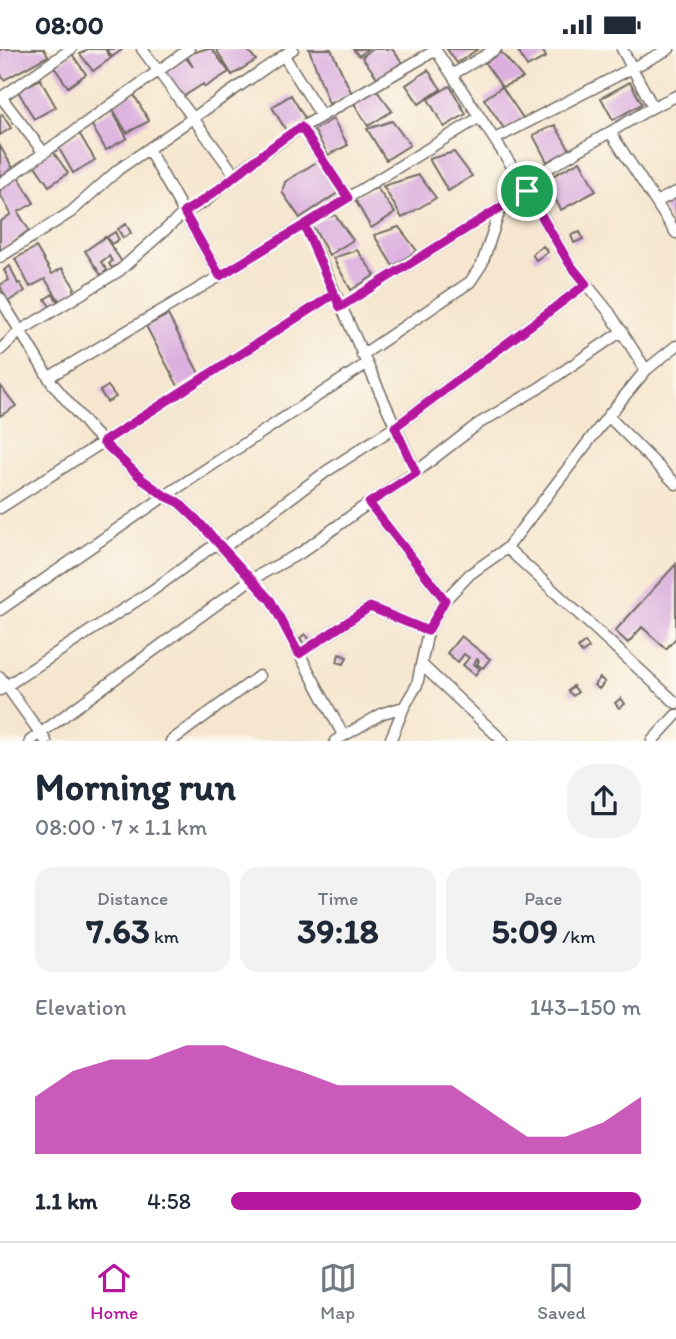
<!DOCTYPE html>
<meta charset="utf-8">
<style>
body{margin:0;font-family:Itim,sans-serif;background:#f2f2f3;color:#1f2937;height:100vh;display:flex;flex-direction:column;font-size:26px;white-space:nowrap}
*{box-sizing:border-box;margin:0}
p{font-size:23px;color:#747a83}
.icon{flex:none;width:38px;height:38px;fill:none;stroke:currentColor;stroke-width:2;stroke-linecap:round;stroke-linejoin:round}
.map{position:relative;height:692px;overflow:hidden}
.details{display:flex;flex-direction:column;background:#fff;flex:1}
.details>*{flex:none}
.pin{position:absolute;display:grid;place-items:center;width:60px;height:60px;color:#fff;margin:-30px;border:4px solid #fff;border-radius:50%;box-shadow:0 2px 7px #0007}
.round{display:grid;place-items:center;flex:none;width:74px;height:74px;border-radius:28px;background:#f2f2f3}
.headline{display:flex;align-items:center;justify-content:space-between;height:119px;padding:0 35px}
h1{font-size:38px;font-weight:700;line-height:52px}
.metrics{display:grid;grid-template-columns:repeat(3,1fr);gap:10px;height:119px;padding:7px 35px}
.metrics div{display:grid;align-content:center;border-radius:18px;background:#f2f2f3;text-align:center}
.metrics b{font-size:35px;font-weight:700}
.metrics small{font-size:19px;font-weight:400}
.metrics p{font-size:19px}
.chart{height:196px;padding:14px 35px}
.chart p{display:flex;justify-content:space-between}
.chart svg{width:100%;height:126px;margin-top:7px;fill:#b5179e;opacity:.7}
ul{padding:0 35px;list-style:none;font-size:23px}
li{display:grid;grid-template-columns:112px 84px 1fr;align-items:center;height:52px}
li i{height:18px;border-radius:9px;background:#b5179e}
.status{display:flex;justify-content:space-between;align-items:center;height:49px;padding:0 35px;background:#fff;direction:ltr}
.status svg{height:19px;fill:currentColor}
.menu{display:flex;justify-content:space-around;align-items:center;height:98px;border-top:2px solid #e0e1e3;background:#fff;font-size:19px;color:#747a83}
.menu a{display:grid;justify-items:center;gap:4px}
.menu .active{color:#b5179e}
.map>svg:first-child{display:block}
.building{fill:#dbafdf}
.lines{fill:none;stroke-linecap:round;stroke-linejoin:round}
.street-casing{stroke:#726c64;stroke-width:13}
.street{stroke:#fff;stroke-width:10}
.route-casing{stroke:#fff;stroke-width:14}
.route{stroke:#b5179e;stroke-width:9}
</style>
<div class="status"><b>08:00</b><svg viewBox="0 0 49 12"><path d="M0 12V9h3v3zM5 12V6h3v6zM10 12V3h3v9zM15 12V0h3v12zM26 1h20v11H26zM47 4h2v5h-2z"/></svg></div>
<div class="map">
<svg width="676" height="692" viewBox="0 0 676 692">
<rect width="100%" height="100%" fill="#fbf7ec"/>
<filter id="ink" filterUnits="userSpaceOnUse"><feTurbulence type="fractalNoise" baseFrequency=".0143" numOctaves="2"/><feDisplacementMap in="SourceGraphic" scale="14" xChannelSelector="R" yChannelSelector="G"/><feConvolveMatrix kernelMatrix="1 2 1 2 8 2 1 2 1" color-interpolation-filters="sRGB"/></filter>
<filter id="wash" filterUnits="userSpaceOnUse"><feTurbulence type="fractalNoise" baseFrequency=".00686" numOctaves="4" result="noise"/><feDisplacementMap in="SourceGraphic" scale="28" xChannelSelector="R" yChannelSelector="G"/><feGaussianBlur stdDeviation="1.57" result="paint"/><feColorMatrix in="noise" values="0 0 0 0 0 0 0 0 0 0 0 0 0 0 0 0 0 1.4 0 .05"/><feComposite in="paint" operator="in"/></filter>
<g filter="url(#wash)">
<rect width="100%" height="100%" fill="#f6e6cf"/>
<g id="blocks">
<path class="building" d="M0,0H44L48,7L4,31L0,24Z
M88,0H105L111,9L93,22L80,5Z
M107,0H123L112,8Z
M205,0H212L229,23L205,38L203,35L181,49L164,22L186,9L193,18L186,6Z
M216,0H247L256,11L232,26Z
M309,0H331L352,45L329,55Z
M353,0H368L359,7Z
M372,0H392L402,13L379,31L362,8Z
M447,0H478L457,14Z
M517,0H542L546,8L527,18Z
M501,3L523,29L502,38L485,14Z
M72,5L86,25L68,38L54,18Z
M428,21L441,40L419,55L406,36Z
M40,30L56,58L34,70L18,42Z
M630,33L642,55L613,71L601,49Z
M450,37L466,65L444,78L428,50Z
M374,38L392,62L368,77L352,51Z
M502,38L523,69L505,81L484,50Z
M133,44L149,72L127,84L111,57Z
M291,46L306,71L287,83L272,58Z
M112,61L127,89L106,101L90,73Z
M2,65L11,79L0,86V67Z
M333,70L348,96L328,106L314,81Z
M392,72L410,96L386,111L367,80Z
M555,76L570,101L547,113L533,86Z
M79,84L95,111L73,124L57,96Z
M0,97L14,121L0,129Z
M52,101L68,124L49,137L33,114Z
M454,103L472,127L448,142L429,110Z
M318,112L339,143L300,169L282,143L285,133Z
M580,112L596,142L561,161L545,131Z
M419,126L436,149L402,169L383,137Z
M18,127L34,154L18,163L29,181L0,203V173L11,165L0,145V137Z
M377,139L395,164L371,179L353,147Z
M676,147V181L661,155Z
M335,166L353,191L329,206L311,174Z
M126,175L131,184L123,189L118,180Z
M399,178L417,202L393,217L374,186Z
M115,183L119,191L111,195L107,188Z
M580,183L583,190L574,194L571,186Z
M105,188L122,213L112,219L109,215L112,212L109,207L101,213L107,221L101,226L85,202Z
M543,197L548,203L536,211L532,205Z
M36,198L52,225L62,219L75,239L73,241L75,245L61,254L45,230L30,238L15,210Z
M357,201L375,226L351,241L333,209Z
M10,217L18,235L20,234L25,242L7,253L0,236L9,231L4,221Z
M53,245L59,255L51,259L45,250Z
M168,266L201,328L179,339L146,277Z
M0,336L16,357L0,367Z
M108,337L116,348L107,353L100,342Z
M676,515V589L666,600L642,578L628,594L615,582Z
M305,585L310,591L304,595L300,589Z
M461,587L490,610L483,619L477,615L479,612L477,610L474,615L480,620L475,626L463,616L469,609L464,605L458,613L447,604Z
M585,593L589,599L582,604L578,599Z
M339,605L347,608L344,615L337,613Z
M600,629L605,633L599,640L594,636Z
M573,637L578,643L573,647L568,642Z
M621,649L625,655L619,659L615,654Z"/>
</g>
</g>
<g filter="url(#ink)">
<use href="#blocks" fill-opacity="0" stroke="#726c64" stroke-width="2"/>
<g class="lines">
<defs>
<path id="street" d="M142,0L235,126
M435,0L523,134L569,214L609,263L646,321L676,297
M622,0L653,58
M284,7L321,66
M453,25L496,0
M1,48L44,104
M0,49L71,0
M301,78L348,149
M610,83L676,184
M495,90L669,0
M148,100L220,227
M523,134L653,58L676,47
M0,135L189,0
M656,153L676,143
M304,175L416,423
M0,208L71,163L119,120L293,0
M0,249L52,334L93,383L143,431L165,447L178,453L197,471L271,552L343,686
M340,258L527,142
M0,301L20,282L119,222L184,164L207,151L241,121L292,84L436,1
M362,306L470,233L482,215L501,158
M49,328L220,227L480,68
M608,367L676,435
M369,454L445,551
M0,459L334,245
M507,499L676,654
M222,500L327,422L395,378L586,235
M0,561L165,447L366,315
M299,605L370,558L428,582
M422,616L503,692
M0,628L46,692
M0,641L153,541L217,494
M30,692L250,531L302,503L359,461L416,423L478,375L539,339L622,282
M171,692L259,627
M335,692L383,664L404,658L417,636L428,582L445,551L470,525L507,499L608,367L646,321
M390,692L404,658
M652,692L676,666"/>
</defs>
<use href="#street" class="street-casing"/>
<use href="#street" class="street"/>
</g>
</g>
<g class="lines" filter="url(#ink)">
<defs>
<path id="route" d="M527,142L340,258L304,176L220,227L184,163C226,140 259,103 301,78L348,149L304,176L334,245L103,393L143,431L165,447L178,453L197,471L271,552L299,605L370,558L428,582L445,551L369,454L416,424L395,378L586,235L569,214L527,142"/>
</defs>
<use href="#route" class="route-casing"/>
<use href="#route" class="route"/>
</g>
</svg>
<div class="pin" style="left:527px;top:142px;background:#1e9e55"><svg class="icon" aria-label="arrive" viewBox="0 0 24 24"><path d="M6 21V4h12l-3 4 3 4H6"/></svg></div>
</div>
<section class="details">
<div class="headline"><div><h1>Morning run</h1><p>08:00 · 7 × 1.1 km</p></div><a class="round"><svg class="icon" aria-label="share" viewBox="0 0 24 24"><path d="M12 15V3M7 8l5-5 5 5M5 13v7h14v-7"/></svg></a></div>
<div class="metrics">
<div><p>Distance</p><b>7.63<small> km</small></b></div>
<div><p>Time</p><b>39:18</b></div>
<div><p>Pace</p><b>5:09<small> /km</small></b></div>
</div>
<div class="chart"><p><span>Elevation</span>143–150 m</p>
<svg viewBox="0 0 160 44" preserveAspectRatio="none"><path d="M0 44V24L10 15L20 11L30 11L40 6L50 6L60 11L70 15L80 20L90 20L100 20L110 20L120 29L130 38L140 38L150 33L160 24V44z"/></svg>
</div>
<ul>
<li><b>1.1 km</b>4:58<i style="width:100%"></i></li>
</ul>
</section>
<nav class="menu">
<a class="active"><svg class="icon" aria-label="home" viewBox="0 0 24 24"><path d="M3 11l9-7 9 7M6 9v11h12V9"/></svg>Home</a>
<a><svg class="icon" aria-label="map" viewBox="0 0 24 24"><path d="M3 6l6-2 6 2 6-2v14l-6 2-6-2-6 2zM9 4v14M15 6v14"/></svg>Map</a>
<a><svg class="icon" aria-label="saved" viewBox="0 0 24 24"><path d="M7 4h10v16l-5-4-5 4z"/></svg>Saved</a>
</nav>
